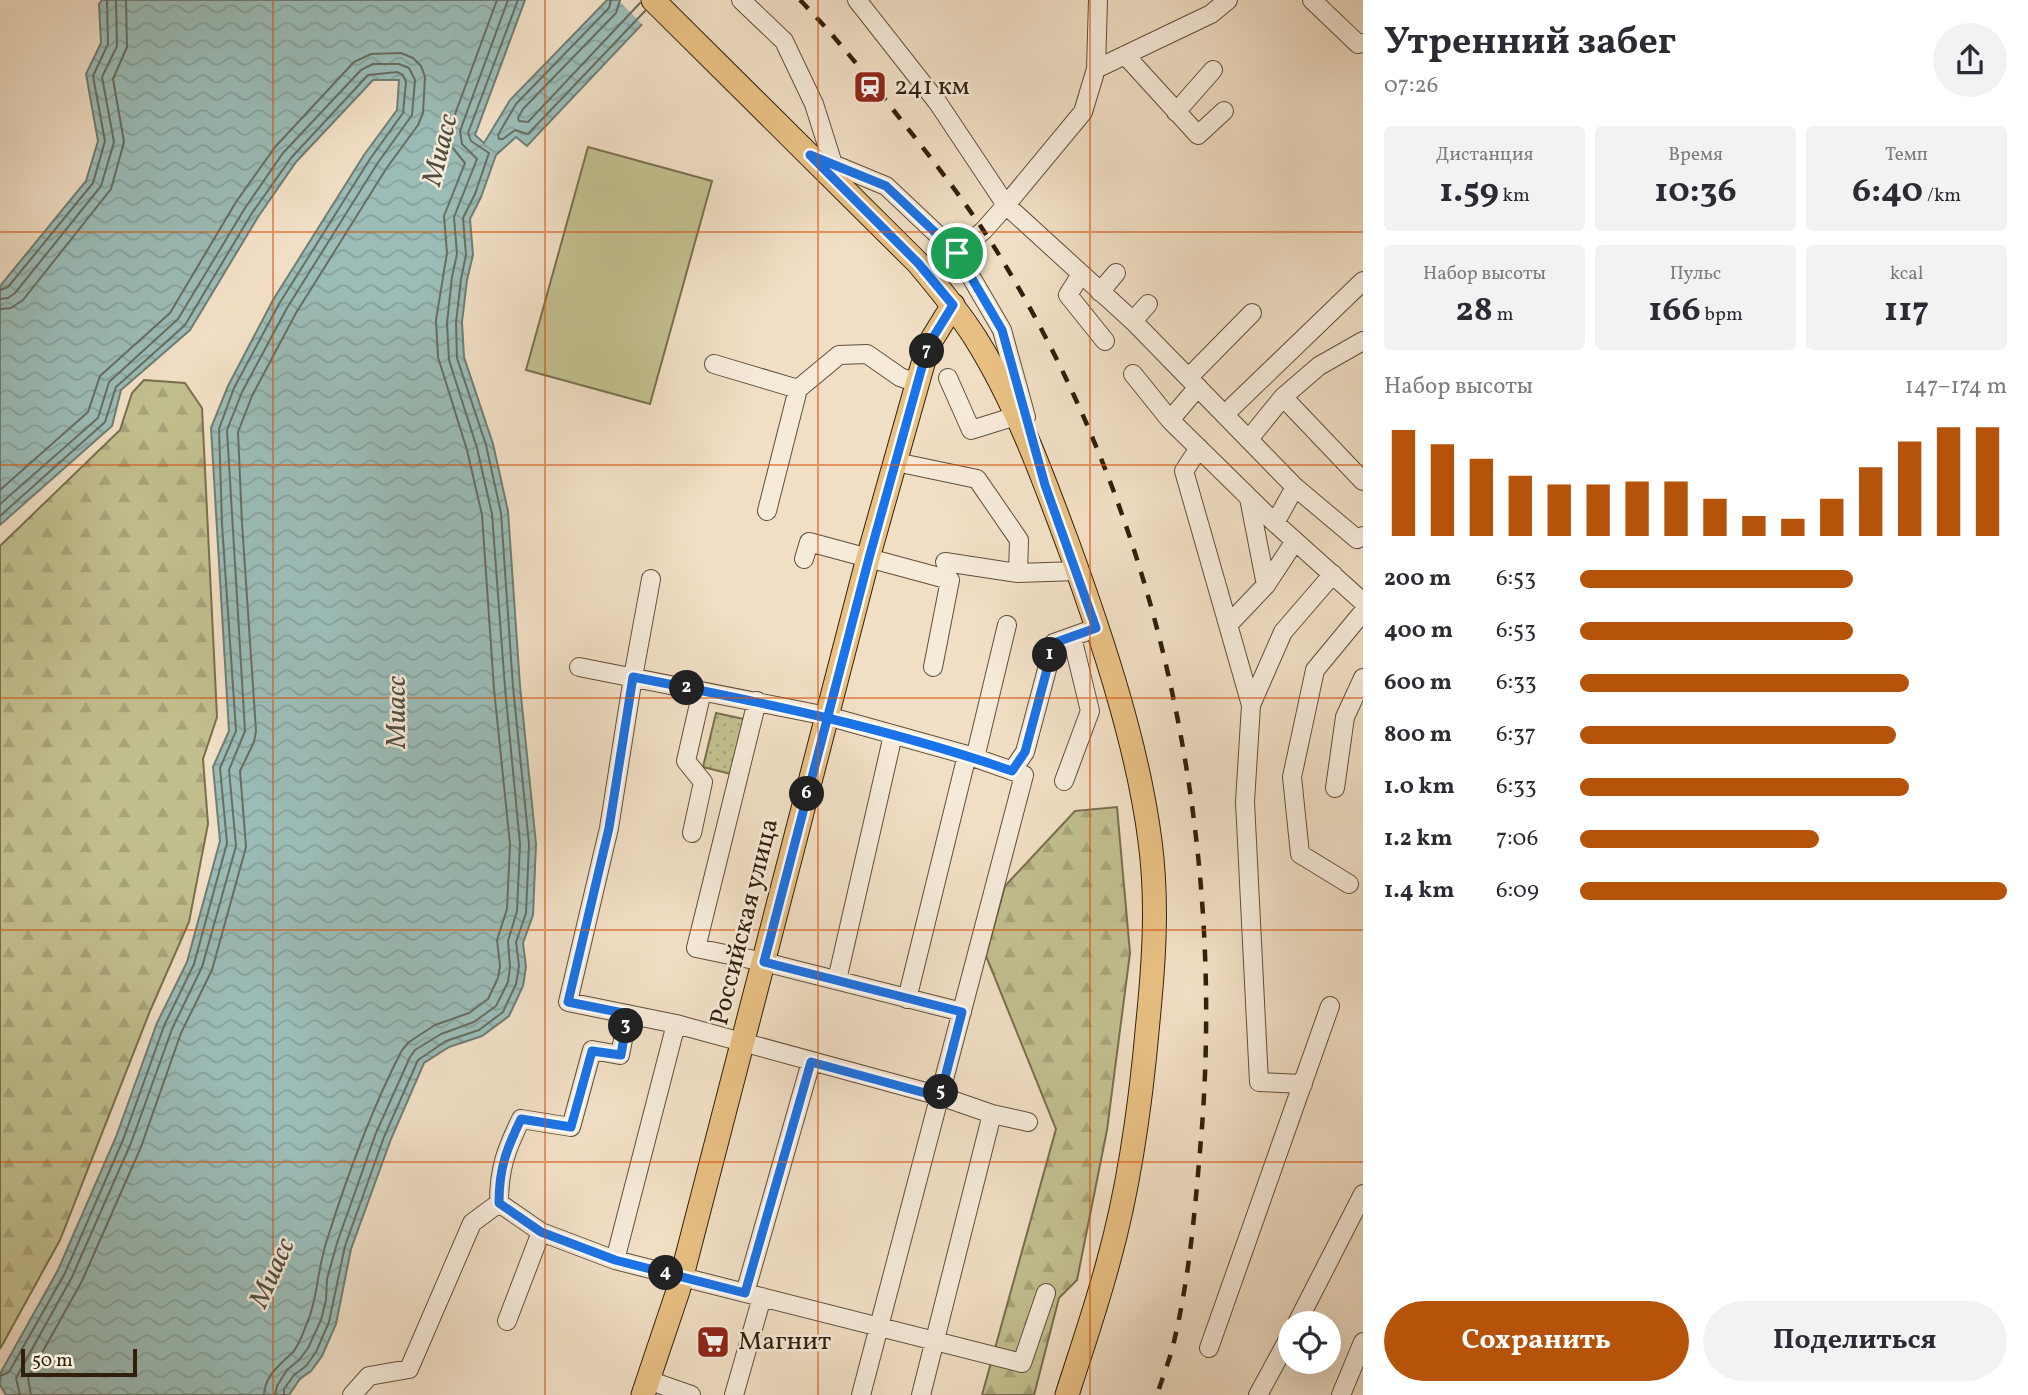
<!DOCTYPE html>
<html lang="ru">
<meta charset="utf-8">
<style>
body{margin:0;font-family:Vollkorn,serif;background:#f2f2f3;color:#2b2b33;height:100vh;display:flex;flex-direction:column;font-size:26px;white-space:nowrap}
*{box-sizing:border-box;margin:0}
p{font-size:23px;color:#7c7c81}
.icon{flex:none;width:38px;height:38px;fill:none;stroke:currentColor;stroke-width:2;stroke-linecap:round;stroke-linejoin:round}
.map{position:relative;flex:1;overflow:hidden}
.details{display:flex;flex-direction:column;background:#fff;width:665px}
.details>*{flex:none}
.tools{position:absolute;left:1278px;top:1311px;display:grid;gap:14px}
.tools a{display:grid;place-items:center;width:63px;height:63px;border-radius:50%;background:#fff;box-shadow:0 7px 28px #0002;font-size:35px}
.scale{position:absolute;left:21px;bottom:18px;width:116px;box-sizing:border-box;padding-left:7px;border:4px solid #301f0b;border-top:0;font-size:19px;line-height:24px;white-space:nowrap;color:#301f0b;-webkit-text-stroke:5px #f6ead9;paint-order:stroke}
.pin{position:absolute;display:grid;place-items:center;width:60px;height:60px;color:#fff;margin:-30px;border:4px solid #fff;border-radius:50%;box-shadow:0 2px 7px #0007}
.km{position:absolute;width:35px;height:35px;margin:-18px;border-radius:50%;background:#222;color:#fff;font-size:19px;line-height:35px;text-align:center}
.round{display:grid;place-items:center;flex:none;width:74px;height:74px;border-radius:37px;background:#f2f2f3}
.head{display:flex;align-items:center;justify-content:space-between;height:119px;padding:0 21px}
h1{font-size:38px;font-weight:700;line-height:52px}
.metrics{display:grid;grid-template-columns:repeat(3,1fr);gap:10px;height:119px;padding:7px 21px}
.metrics div{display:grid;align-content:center;border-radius:7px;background:#f2f2f3;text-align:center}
.metrics b{font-size:35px;font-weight:700}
.metrics small{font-size:19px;font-weight:400}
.metrics p{font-size:19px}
.chart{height:196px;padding:14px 21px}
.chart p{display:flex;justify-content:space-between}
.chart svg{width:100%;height:126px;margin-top:7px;stroke:#b45309;stroke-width:6}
.primary-button{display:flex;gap:14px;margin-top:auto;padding:14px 21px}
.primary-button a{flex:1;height:80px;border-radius:42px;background:#b45309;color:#fff;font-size:28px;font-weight:700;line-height:80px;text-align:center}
.primary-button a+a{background:#f2f2f3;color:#2b2b33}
ul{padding:0 21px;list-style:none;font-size:23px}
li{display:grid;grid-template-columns:112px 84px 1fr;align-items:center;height:52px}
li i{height:18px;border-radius:9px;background:#b45309}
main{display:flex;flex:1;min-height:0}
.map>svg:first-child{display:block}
.forest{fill:url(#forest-firs);stroke:#796f4d;stroke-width:2}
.park{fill:url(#park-dots);stroke:#796f4d;stroke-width:2}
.pitch{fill:#c2bf8f;stroke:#796f4d;stroke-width:2}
.water{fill:url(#water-waves);stroke:#707d72;stroke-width:2}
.pier{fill:#f1dfc5}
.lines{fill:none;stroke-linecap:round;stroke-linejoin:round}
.shore{stroke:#666e61;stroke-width:2}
.minor-casing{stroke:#604f3a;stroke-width:20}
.major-casing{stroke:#301f0b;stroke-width:25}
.minor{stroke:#f6ead9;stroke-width:18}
.major{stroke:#e8c082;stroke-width:23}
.rail{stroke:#301f0b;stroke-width:4.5;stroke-dasharray:12 12;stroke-linecap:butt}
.route-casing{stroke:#fff;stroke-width:14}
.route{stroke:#1a73e8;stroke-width:9}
.grid{fill:none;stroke:#d6530c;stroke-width:2;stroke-opacity:0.55}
.labels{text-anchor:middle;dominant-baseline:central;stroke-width:5;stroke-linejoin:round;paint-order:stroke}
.poi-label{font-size:26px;fill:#301f0b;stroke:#f6ead9;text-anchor:start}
.street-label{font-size:26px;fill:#301f0b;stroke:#f6ead9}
.water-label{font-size:28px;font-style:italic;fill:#504e3f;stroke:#f6ead9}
</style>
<main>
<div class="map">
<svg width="1363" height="1395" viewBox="0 0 1363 1395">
<defs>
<pattern id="forest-firs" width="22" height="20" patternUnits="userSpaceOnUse" patternTransform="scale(1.75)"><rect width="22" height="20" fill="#c2bf8f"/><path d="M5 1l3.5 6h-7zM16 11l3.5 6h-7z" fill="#a7a47a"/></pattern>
<pattern id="park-dots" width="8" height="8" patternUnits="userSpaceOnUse" patternTransform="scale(1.75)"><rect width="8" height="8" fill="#c2bf8f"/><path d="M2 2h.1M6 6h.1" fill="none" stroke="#a7a47a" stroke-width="1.8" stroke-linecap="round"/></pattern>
<pattern id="water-waves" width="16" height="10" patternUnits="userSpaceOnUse" patternTransform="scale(1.75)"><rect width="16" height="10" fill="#9bbcb7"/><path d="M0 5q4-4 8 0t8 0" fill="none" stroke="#86a19c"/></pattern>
</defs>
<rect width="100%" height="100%" fill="#f1dfc5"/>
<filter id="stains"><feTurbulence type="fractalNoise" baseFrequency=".00286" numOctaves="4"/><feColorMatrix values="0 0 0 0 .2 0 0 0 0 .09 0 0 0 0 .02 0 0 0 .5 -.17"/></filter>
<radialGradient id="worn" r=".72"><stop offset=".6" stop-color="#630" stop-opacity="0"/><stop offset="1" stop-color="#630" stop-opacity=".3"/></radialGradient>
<path class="forest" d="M144,380L185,383L202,408L217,717L203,759L208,824L189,922L150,1011L60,1240L0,1349V546L120,430L132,393Z
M1117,807L1130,953L1107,1130L1077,1280L1059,1298L1034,1395H982L1056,1129L986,956L1005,886L1075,811Z"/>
<path class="park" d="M716,713L744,719L731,774L703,767Z"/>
<path class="pitch" d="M588,147L712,181L650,404L526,370Z"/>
<path class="water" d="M102,0H525L475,135L484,143L510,100L607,0H665L527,146L516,137L496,155L481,197L470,219L473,255L467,280L462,322L464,357L493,444L508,511L520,686L536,844L533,915L523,943L526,967L523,986L509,1016L482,1036L449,1047L424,1063L391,1139L351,1249L336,1324L322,1356L311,1371L300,1379L289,1395H6L0,1385L1,1372L58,1270L116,1137L157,1023L187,962L220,841L213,767L229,731L211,428L228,386L273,300L364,155L397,110L399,80H373L296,162L258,217L190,330L121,390L112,426L0,525V286L86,181L98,141L86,74L101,43L99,4Z"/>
<path class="pier" d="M618,0H669L645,27Z"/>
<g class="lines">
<path class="shore" d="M611,0L609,8L516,104L498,135L499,139H503L515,130L528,134L645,11
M620,0L616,13L523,109L518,118L519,121L528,122L640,3
M0,290L8,287L93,183L105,141L93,76L108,44L107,0
M0,299L8,298L15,293L101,186L114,142L102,77L117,46L116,0
M0,309L11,308L23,300L111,189L124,142L113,79L127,47L126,0
M0,490L88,412L100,376L170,313L236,202L275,147L354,62L371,54L401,53L413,58L421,66L425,77L423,113L418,125L386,169L296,313L252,396L238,432L242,523L256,731L254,742L240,771L246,847L212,970L181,1033L141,1147L82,1281L28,1378L31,1395
M0,504L98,418L109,382L178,319L245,208L283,153L361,70L373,64H399L409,68L415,80L412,115L377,164L287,308L242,392L227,430L245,731L229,770L236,846L202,967L172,1029L131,1143L72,1277L16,1378L20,1395
M0,516L105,422L116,387L185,325L252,213L291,158L368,75L397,72L403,75L406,82L403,113L370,159L279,304L234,388L219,429L222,524L236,731L220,768L227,843L194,964L164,1026L123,1140L65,1273L9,1372L0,1376
M264,1395C265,1375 280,1365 293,1352C299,1345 302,1336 305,1328C318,1300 317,1269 327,1240C347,1176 371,1110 402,1050L409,1042L435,1025L469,1013L488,999L498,978L500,966L497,940L507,909L510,844L494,689L482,515L467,450L438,357L436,320L447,253L444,216L465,163L452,147L450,128L497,0
M275,1395L277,1386L287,1370L300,1359L308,1348L321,1320L326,1300L327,1279L337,1243L376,1133L410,1057L415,1050L441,1034L474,1022L496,1006L508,982L510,967L508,941L517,911L520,844L505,688L492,514L477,448L449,360L447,323L452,277L457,254L454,217L477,159L462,144L460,131L508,0
M284,1395V1389L294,1375L306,1366L316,1352L329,1322L345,1246L384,1137L418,1060L446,1041L479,1030L503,1012L516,984L519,966L516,942L526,913L529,844L513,687L501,513L486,445L457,358L456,323L461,279L466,255L463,218L475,194L489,153L471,141L468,133L518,0"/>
<defs>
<path id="minor" d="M741,0L784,41L814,104L833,164
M857,0L938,103L1006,205L1133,321L1295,487L1357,539L1363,536
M1312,0L1358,44L1363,43
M1125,55L1198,135L1224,111
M1096,69L1211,14L1228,0
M1176,112L1213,70
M816,157L886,186L957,253L1002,330L1026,417
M957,253L984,230L1006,205L1083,112L1096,69L1098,0
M1081,274L1068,295L1105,341
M1100,292L1116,273
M1133,321L1148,304
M714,364L798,389
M1133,374L1170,420L1198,387
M1189,377L1252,313
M948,378L971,430L1016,416
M1283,397L1363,481
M1225,414L1363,281
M1170,420L1275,523L1363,602
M1249,439L1283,397L1319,366L1363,341
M1199,448L1184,471L1251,705
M896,462L977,479L1019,540L1018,573L1077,571
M1249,498L1266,585
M767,511L798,389L839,355L867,354L900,377L917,383
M1275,523L1295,487
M804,559L809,542L950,580L933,667
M945,562L1018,573
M651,579L633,677L609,828L568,1002L676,1024L940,1096L992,1114L1028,1122
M1228,625L1266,585L1295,541
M579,667L827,716L967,755L1024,775L861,1395
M757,701L696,948L764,962L962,1012
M975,758L1007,625
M1012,771L1025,752L1054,643L1096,628
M1064,781L1090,711L1072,637
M1335,788L1345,717L1363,678
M692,833L703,782L686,761L702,691
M1349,884L1300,854L1292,777L1315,670L1363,612
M837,980L893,735
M907,999L967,755
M628,1014L620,1055L592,1050L571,1127L521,1119C506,1150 499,1168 499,1203L541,1232L615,1260L1022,1363L1046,1293
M1303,1084L1259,1082L1245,802L1251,705L1283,632L1333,574
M615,1260L676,1024
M745,1293L811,1062
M507,1321L541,1232
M1297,1323L1363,1194
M1209,1348L1330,1006
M648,1380L691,1395
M352,1395L369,1376L409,1369L472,1223L499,1203
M734,1395L762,1297
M921,1395L992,1114
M1258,1395L1290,1336
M1341,1395L1363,1342"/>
<path id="major" d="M653,0L918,263C939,288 959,312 976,339C1016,403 1043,477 1069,547C1102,638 1138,746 1150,841C1158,901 1154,961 1148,1021C1141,1102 1130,1185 1108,1263C1096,1308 1081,1351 1067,1395
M643,1395L678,1291L868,558L922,367L929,344L953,305"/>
</defs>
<use href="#minor" class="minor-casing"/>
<use href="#major" class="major-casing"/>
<use href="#minor" class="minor"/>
<use href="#major" class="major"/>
<path class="rail" d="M800,0C835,36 867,76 898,116C935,163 973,211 1004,263C1159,520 1224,829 1202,1127C1196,1197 1191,1269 1175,1337C1171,1357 1163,1376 1157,1395"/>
</g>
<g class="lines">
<defs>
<path id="route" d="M957,253L1002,330L1045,485L1096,628L1054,643L1025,752L1012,771C888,728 761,702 633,677L609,828L568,1002L628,1014L621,1055L592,1051L571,1127L521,1119C506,1150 499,1169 499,1203L541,1232L615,1260L745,1293L811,1062L940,1097L962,1012L764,962L869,558L922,367L929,344L953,305L918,263L810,155L886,186L957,253"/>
</defs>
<use href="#route" class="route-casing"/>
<use href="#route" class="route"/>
</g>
<path class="grid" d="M273,0V1395M545,0V1395M818,0V1395M1090,0V1395M0,232H1363M0,465H1363M0,698H1363M0,930H1363M0,1162H1363"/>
<defs>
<symbol id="station-square" viewBox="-11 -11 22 22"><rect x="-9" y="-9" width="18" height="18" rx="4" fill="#8f2418" stroke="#f6ead9"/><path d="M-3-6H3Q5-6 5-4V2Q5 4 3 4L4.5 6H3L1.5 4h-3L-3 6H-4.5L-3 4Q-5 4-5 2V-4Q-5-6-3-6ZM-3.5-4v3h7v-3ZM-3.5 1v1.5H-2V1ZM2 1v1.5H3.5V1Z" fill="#fff"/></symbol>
<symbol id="supermarket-square" viewBox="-11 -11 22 22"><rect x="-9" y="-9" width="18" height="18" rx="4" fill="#8f2418" stroke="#f6ead9"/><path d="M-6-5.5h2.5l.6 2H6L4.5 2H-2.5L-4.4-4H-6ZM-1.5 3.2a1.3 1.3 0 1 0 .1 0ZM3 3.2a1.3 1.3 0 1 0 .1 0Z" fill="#fff"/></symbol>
</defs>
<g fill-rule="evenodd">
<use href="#station-square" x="851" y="68" width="38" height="38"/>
<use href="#supermarket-square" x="694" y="1323" width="38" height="38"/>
</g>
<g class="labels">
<g class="poi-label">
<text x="894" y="87">241 км</text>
<text x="738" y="1342">Магнит</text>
</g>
<g class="street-label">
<text transform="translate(745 922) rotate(-76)">Российская улица</text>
</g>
<g class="water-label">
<text transform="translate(441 150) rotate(-76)">Миасс</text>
<text transform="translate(397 712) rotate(-90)">Миасс</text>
<text transform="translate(273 1273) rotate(-66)">Миасс</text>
</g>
</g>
<rect width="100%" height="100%" filter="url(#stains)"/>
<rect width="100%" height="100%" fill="url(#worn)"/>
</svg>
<div class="tools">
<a><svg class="icon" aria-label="locate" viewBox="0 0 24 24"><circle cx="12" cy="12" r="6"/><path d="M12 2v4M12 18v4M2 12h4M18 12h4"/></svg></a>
</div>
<div class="scale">50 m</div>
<div class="pin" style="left:957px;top:253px;background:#1e9e55"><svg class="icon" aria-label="arrive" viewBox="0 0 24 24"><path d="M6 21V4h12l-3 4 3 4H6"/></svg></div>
<b class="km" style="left:1050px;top:655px">1</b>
<b class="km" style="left:687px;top:688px">2</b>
<b class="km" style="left:626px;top:1026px">3</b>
<b class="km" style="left:666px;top:1273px">4</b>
<b class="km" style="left:941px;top:1092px">5</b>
<b class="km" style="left:807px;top:794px">6</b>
<b class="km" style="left:927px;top:351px">7</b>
</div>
<section class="details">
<div class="head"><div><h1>Утренний забег</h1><p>07:26</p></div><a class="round"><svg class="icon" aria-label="share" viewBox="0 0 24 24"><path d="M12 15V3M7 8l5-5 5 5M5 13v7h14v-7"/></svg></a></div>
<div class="metrics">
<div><p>Дистанция</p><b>1.59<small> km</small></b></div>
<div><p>Время</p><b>10:36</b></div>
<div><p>Темп</p><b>6:40<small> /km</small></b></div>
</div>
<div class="metrics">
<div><p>Набор высоты</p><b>28<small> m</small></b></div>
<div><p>Пульс</p><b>166<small> bpm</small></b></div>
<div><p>kcal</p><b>117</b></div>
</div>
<div class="chart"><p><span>Набор высоты</span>147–174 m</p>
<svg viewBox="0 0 160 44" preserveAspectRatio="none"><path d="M5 44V7M15 44V12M25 44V17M35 44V23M45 44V26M55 44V26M65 44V25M75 44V25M85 44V31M95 44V37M105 44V38M115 44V31M125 44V20M135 44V11M145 44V6M155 44V6"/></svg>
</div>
<ul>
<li><b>200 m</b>6:53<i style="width:64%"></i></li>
<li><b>400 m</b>6:53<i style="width:64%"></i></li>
<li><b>600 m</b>6:33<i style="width:77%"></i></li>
<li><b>800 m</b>6:37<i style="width:74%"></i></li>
<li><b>1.0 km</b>6:33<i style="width:77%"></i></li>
<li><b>1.2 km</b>7:06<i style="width:56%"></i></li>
<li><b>1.4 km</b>6:09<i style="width:100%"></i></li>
</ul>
<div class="primary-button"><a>Сохранить</a><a>Поделиться</a></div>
</section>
</main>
